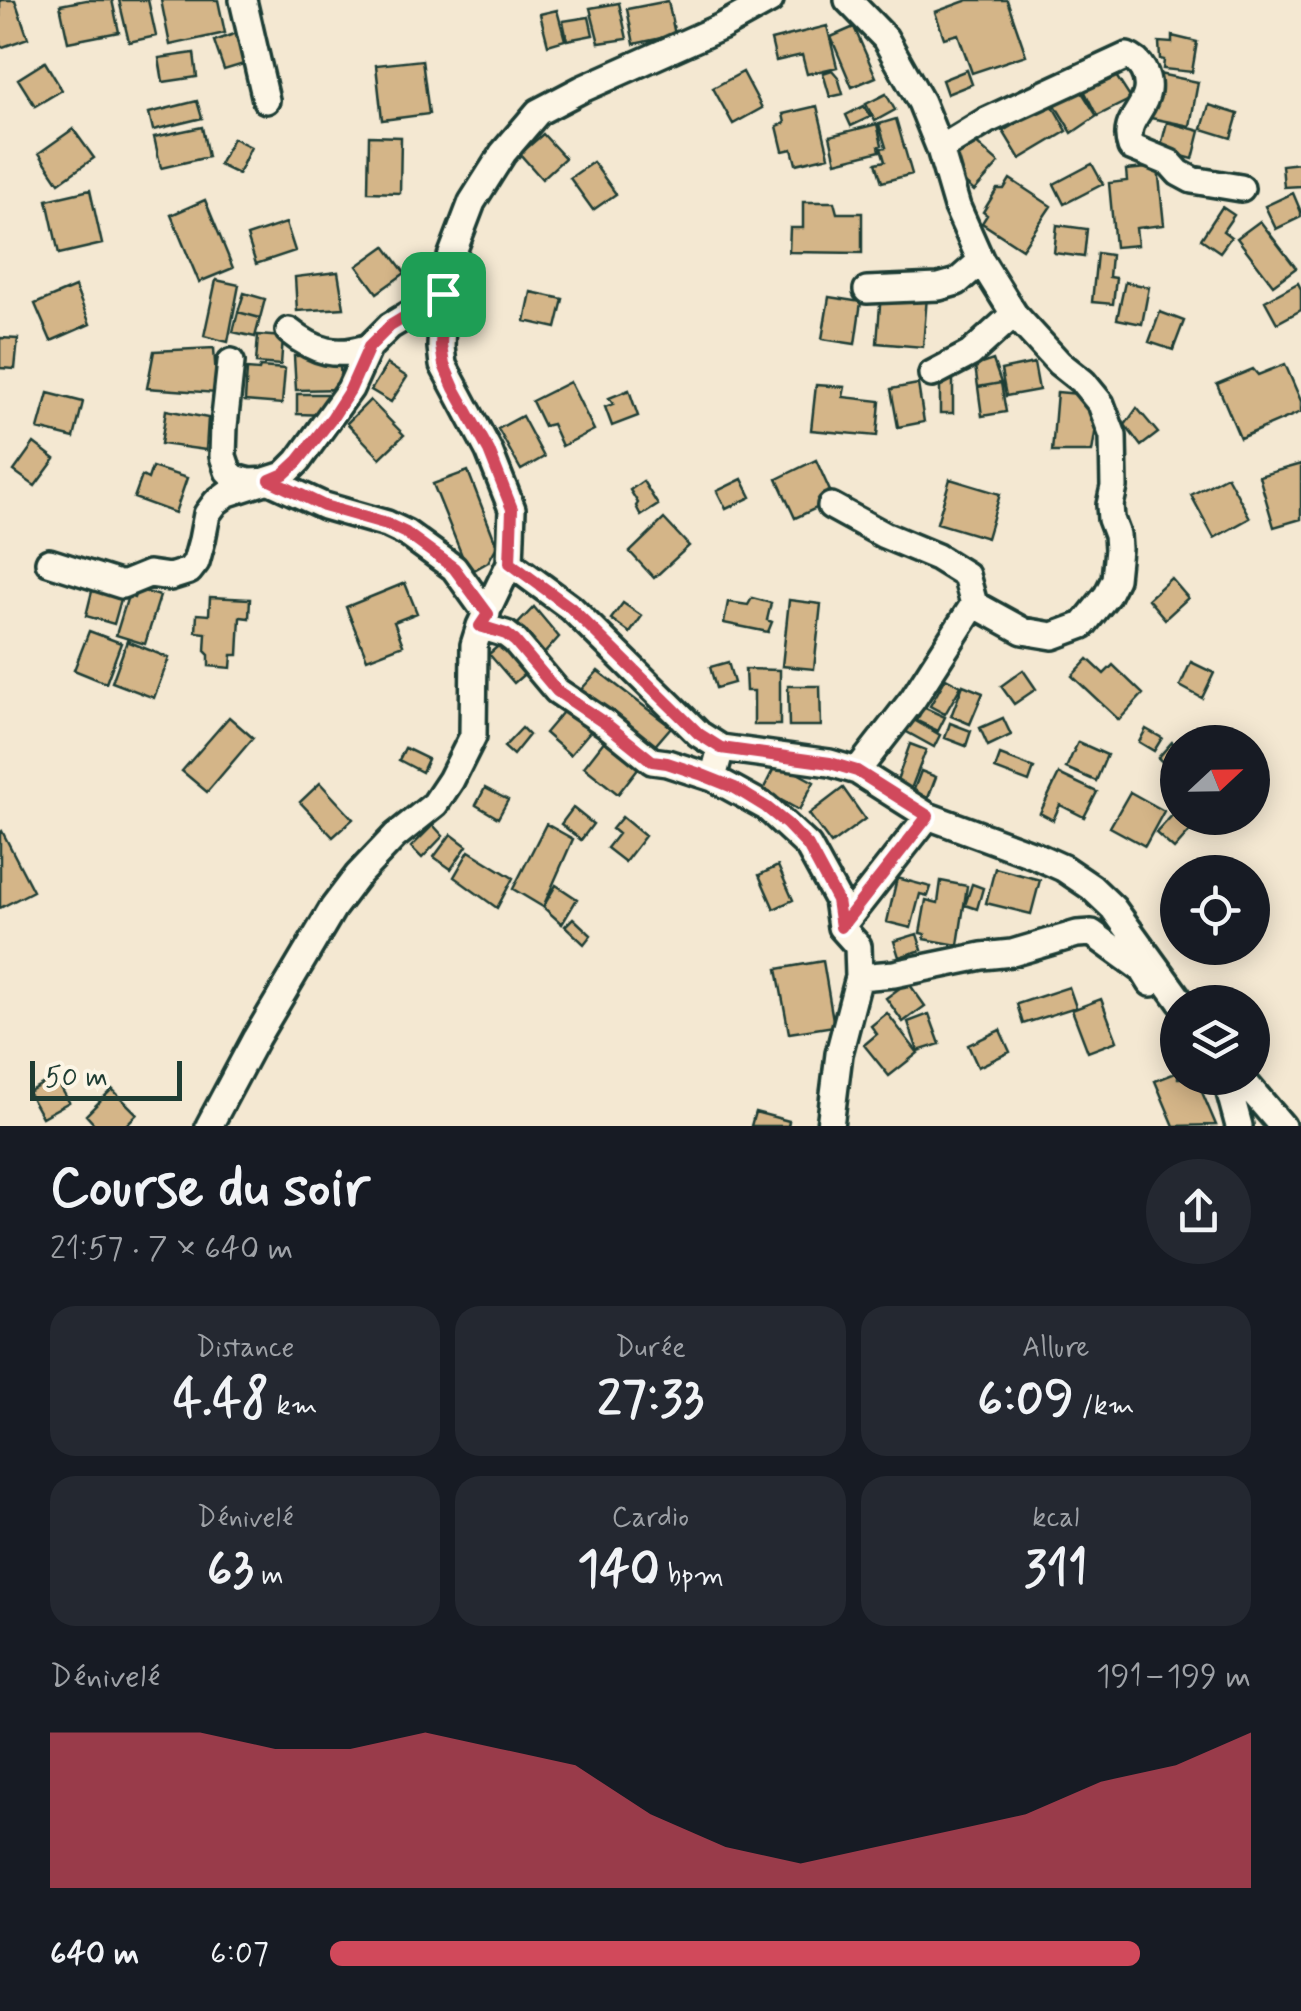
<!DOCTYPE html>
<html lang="fr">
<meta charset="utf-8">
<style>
body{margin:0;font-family:Mynerve,sans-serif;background:#242831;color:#f1f3f6;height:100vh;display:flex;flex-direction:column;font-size:38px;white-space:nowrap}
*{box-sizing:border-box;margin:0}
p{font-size:32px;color:#9ea1a6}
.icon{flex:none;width:55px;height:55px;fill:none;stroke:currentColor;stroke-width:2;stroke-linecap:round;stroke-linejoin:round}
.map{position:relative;height:1126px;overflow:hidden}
.details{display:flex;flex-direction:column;background:#171b24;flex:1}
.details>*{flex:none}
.needle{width:65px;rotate:68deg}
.tools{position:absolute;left:1160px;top:725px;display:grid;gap:20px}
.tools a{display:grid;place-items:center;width:110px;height:110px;border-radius:50%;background:#171b24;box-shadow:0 5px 25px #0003;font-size:50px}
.scale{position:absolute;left:30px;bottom:25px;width:152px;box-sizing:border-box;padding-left:10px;border:5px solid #1f3d34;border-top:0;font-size:28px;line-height:35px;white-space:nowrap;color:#1f3d34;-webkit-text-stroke:8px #fcf5e5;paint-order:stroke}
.pin{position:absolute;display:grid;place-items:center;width:85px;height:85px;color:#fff;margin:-42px;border-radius:20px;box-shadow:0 5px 15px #0006}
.round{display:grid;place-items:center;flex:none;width:105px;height:105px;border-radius:52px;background:#242831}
.summary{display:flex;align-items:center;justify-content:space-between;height:170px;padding:0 50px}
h1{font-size:55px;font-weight:700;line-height:75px}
.figures{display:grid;grid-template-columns:repeat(3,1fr);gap:15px;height:170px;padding:10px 50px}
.figures div{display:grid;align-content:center;border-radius:25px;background:#242831;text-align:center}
.figures b{font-size:50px;font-weight:700}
.figures small{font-size:28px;font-weight:400}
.figures p{font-size:28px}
.chart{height:280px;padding:20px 50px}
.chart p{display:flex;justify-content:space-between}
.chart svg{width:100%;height:180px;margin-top:10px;fill:#d1495b;opacity:.7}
ul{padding:0 50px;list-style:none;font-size:32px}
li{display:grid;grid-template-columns:160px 120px 1fr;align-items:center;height:75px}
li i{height:25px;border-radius:12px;background:#d1495b}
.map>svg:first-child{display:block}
.building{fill:#d4b588;stroke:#1f3d34;stroke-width:2.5}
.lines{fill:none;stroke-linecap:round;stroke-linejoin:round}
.street-casing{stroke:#1f3d34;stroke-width:32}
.street{stroke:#fcf5e5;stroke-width:25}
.route-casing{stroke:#fff;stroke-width:20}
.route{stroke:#d1495b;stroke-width:12}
</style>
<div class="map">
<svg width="1301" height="1126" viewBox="0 0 1301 1126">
<rect width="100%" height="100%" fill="#f4e8d2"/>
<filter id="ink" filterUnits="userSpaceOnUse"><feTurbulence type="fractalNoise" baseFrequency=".01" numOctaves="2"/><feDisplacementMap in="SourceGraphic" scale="20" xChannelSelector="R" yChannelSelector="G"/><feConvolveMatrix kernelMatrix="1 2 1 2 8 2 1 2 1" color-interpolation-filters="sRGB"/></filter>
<g filter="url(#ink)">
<path class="building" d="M0,0H15L28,38L0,48Z
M86,0H112L119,32L68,42L60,5Z
M119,0H148L156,36L129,42Z
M161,0H218L225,33L170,45Z
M968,0H1007L1026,55L972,73L958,34L944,38L935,12Z
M668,1L675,35L634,44L627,9Z
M619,3L627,39L599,43L590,8Z
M557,10L565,40L548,45L540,14Z
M589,17L593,35L567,40L563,21Z
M827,26L837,67L807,74L802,55L776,61L771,40Z
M854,27L876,77L852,87L831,37Z
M237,33L247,63L224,70L214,41Z
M1172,36L1197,42L1192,72L1163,69L1164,60L1160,59L1159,42L1172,43Z
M194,53L197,77L163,82L159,58Z
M422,60L429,114L382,120L376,65Z
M45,62L62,90L35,106L18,79Z
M1111,68L1131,99L1097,116L1082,86Z
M832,70L838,77L843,94L830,97L823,73Z
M967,70L972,84L947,94L942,80Z
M743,72L762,108L733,124L713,88Z
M1154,73L1198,82L1190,126L1146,117Z
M1080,89L1097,116L1072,133L1055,105Z
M886,94L895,110L875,121L866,104Z
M197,101L202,118L153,130L149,113Z
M1051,103L1067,131L1020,159L1003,131Z
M1209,105L1238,114L1231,138L1202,129Z
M817,106L829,156L796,164L792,149L783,151L777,126L785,123L783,114Z
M864,106L870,117L851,126L846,115Z
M896,119L912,174L882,182L876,163L885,161L881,148L886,147L879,124Z
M1167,122L1200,131L1193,159L1160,150Z
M877,124L882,145L879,146L880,151L836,162L830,136Z
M202,127L208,157L161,168L154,137Z
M73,129L94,158L59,183L39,153Z
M543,134L565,158L542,179L520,154Z
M966,134L999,163L974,191L964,182L952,150Z
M369,136L401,137L400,193L368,192Z
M233,138L251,147L238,174L219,165Z
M593,162L616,194L593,210L570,178Z
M1301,163V186L1284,187L1282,165Z
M1092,164L1103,184L1064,204L1054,184Z
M1158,167L1164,225L1136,228L1138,245L1115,247L1109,183L1127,181L1126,170Z
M1010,179L1051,206L1022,249L982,223L987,215L983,212L997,189H1004Z
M90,190L102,244L59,254L47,200Z
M1293,193L1301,212V217L1276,229L1265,206Z
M205,200L233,268L199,282L171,215Z
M803,202H834L837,213H862V253L789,252L790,228H803Z
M1222,207L1234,215L1223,231L1231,237L1220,252L1201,239Z
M1260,221L1296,268L1273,285L1237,238Z
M286,223L295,251L256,264L247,236Z
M1057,225L1087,229L1084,257L1054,253Z
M385,246L405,273L377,293L357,266Z
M1097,253L1111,255L1109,277L1116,278L1113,304L1092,302Z
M338,272L344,308L297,311L295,277Z
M216,280L239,285L228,342L204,336Z
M1125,282L1149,287L1142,324L1117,319Z
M1298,283L1301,289V310L1277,323L1265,301Z
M75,287L90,324L51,341L35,304Z
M531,292L563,299L556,328L525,321Z
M244,293L265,299L260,318L238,312Z
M881,293L927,296L923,347L877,343Z
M829,297L861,302L855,344L822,339Z
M238,312L260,318L255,337L233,332Z
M1160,312L1184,321L1173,350L1149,342Z
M258,335L283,337L281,365L256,363Z
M0,338L18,339L15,369L0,368Z
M214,348L217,393L147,388L154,351Z
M327,355V365H340L341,389L296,390L294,356Z
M993,360L1001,383L978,387L975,366Z
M1034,363L1039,390L1006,396L1001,370Z
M387,364L407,377L391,402L371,390Z
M1285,364L1301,401V412L1240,438L1217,384L1253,369L1258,375Z
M260,367L285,369L282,404L245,401L247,369L259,370Z
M940,374H953V413H940Z
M570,382L594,430L562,446L552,424L544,426L532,401Z
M1001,383L1006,412L982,416L978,387Z
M918,384L924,422L898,427L891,389Z
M816,385L845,387L843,397L880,401L877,436L811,430Z
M629,390L638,416L612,426L605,407L613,404L609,398Z
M1057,392L1089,395L1092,418L1097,421L1092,452H1052Z
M48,393L83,402L74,438L38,429Z
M297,394H328V415L297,414Z
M370,400L404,435L380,458L347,423Z
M1137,408L1158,433L1141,446L1125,425Z
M166,410L208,418L206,450L161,444Z
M522,416L544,457L521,470L498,429Z
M34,443L55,459L35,486L14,471Z
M816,460L834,500L795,518L777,479Z
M1301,464V519L1274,527L1259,476Z
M152,467L187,478L175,513L134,498L142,476L148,479Z
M468,471L497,546L488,562L469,573L433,484Z
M1227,476L1250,518L1214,538L1191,495Z
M742,479L751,497L726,509L717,491Z
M950,479L1000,494L987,538L937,523Z
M643,481L658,505L641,516L636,506L638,503L630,490Z
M664,519L689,546L654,578L630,552Z
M1171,578L1188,598L1165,619L1148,599Z
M94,583L123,592L114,624L86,616Z
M405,583L417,613L394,622L403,645L367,659L346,607Z
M137,589L160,596L145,644L116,635L128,596L134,598Z
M210,597L250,599L249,618L240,617L238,655H232L231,668L209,666V655L205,651L206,633L196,632L197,614L209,615Z
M752,598L771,603L767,620L772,622L768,632L724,623L728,602L748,605Z
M789,600L821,604L814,669L782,666Z
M623,603L642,616L630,633L611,619Z
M534,607L559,637L542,656L514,628Z
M89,631L121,643L106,683L74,670Z
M127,641L169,658L154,698L112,682Z
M504,641L529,670L514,683L489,654Z
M1088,659L1104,674L1113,665L1143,694L1119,720L1072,676Z
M728,662L734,683L716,688L710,667Z
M1191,662L1214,673L1202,698L1180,686Z
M745,669L780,670V725H754V691H746Z
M1023,670L1036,689L1014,704L1001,686Z
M598,671L671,727L652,749L578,693Z
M946,678L961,686L945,714L930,706Z
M963,685L983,693L970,724L951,716Z
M788,686H820L821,726H789Z
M568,706L593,728L570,755L545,733Z
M923,707L945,717L938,731L917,721Z
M229,717L253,738L207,792L182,771Z
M1003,718L1011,735L988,746L980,728Z
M912,719L940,735L934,747L905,731Z
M950,723L971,731L966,746L945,738Z
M522,728L529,735L513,755L504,747Z
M1146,729L1162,738L1154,751L1139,742Z
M605,740L639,767L618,794L584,767Z
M1078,742L1107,755L1096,781L1066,768Z
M1172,742L1178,747V776L1158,758Z
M910,744L926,750L911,789L896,783Z
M405,748L428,759L422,772L399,760Z
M1000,755L1034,768L1029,782L995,769Z
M777,762L814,782L799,810L763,790Z
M921,771L936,777L928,798L913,792Z
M1059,774L1097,792L1084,817L1060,805L1053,820L1040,813Z
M320,783L353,819L333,837L300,802Z
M485,788L508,800L498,818L476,805Z
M843,788L865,819L831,844L809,814Z
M1130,792L1164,811L1145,846L1110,827Z
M573,808L593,824L581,840L561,824Z
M1178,809V818L1201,819L1174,849L1156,833Z
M622,817L645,836L625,862L607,848L618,834L612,829Z
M546,824L573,839L543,907L513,889Z
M433,825L443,836L422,858L411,847Z
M2,831L33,891L0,908V833Z
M451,834L467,846L451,869L434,857Z
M469,851L513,878L497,908L454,877Z
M778,866L793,900L774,909L759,875Z
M995,868L1040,880L1031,914L986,903Z
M897,878L931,887L928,896L920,894L911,928L887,922Z
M941,881L967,886L958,945L924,939L925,934L920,933L926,900L938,903Z
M972,884L983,888L977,909L965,905Z
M556,885L577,899L562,924L543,907Z
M573,918L591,935L584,944L565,926Z
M917,934L922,950L899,957L894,941Z
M823,961L834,1026L789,1033L777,969Z
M908,982L925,1006L903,1022L886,998Z
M1069,987L1076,1007L1023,1024L1017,1004Z
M1101,999L1117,1041L1088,1052L1072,1010Z
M887,1013L918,1053L889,1076L864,1045L877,1034L871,1026Z
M929,1014L940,1044L918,1051L908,1022Z
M1000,1030L1010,1052L978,1067L968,1045Z
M1178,1072V1078H1196L1216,1125L1174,1126L1155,1081Z
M55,1077L69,1102L42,1117L28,1092Z
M112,1089L137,1114L125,1126H96L86,1115Z
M755,1112L789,1121L788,1126H751Z"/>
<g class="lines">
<defs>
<path id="street" d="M243,0L266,100
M848,0L885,38L921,102L940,149L957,207L981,261L1014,314L1059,363L1083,382L1101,404L1113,436L1114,487L1110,505L1111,519L1117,535L1118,549L1115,579L1107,595L1083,625L1053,636L1023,631L974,604
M940,149L986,121L1127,56C1141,61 1149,76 1147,91C1144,112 1122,121 1131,147L1170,163L1179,173L1192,180L1241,188
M867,290L939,287L957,282L981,261
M289,331C315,352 337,358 369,347
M231,362L224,426L223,456L228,471L235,478L249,482L270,481L324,506L387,524L406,533L454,568L487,614
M932,374L970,354L1014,314
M831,506L884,535L937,557L966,575L974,604L913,699L857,771
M49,562L122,585L149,574L170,577L189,571L196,562L202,540L207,514L216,502L228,493L284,475L298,461L350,389L369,347L390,326L443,294
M510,563L571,608L699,734L721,748L713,778L766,807L808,846L837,899L841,927L858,946L859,977L839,1054L830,1126
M480,626L506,634L515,641L557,691L606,724L652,761L667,763L713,778
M721,748L830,763L857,771L928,816L1034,855L1063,868L1091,887L1113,908L1181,1002
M841,927L928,816
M859,977L894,974L982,956L1012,953L1077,934L1092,933L1143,970L1151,983
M1226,1078L1239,1126
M1241,1078L1282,1126
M209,1126L256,1038L333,908L358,875L395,836L435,804L451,780L473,736L474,645L480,626L510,563L512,509L489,451L443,365L441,347L443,294L451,257L472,202L503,153L538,112L582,89L721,27L770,0"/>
</defs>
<use href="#street" class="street-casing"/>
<use href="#street" class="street"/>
</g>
</g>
<g class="lines" filter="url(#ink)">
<defs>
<path id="route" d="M443,294L441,346L444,365L454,388L489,451L512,509L510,563L571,608L699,734L721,748L830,763L857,771L928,816L841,927L837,900L808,846L787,824L766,807L735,788L700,774L667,763L652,761L606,724L557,691L515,641L506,634L480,626L488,614L454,568L406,533L387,524L324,506L270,480L284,474L298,461L332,418L350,390L369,347L390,326Z"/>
</defs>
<use href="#route" class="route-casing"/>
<use href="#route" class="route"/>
</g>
</svg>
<div class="tools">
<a><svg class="needle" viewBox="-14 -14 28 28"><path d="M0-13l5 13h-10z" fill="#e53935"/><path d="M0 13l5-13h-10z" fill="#9ea1a6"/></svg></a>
<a><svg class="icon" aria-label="locate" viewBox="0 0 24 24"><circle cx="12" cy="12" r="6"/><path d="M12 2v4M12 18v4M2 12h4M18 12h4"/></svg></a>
<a><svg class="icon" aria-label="layers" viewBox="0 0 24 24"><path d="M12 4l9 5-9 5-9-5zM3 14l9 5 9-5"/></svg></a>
</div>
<div class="scale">50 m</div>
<div class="pin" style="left:443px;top:294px;background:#1e9e55"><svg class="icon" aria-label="arrive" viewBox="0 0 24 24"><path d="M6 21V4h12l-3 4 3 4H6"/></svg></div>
</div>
<section class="details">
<div class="summary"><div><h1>Course du soir</h1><p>21:57 · 7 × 640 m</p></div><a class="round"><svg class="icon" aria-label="share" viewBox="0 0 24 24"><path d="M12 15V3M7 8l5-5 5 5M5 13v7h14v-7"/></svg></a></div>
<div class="figures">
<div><p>Distance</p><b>4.48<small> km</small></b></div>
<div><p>Durée</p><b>27:33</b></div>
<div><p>Allure</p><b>6:09<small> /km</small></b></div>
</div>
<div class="figures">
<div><p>Dénivelé</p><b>63<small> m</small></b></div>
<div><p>Cardio</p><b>140<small> bpm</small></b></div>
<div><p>kcal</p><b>311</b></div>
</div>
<div class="chart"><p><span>Dénivelé</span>191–199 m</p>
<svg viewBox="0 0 160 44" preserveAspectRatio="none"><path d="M0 44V6L10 6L20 6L30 10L40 10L50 6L60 10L70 14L80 26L90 34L100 38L110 34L120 30L130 26L140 18L150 14L160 6V44z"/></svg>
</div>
<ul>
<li><b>640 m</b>6:07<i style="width:88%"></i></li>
</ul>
</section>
